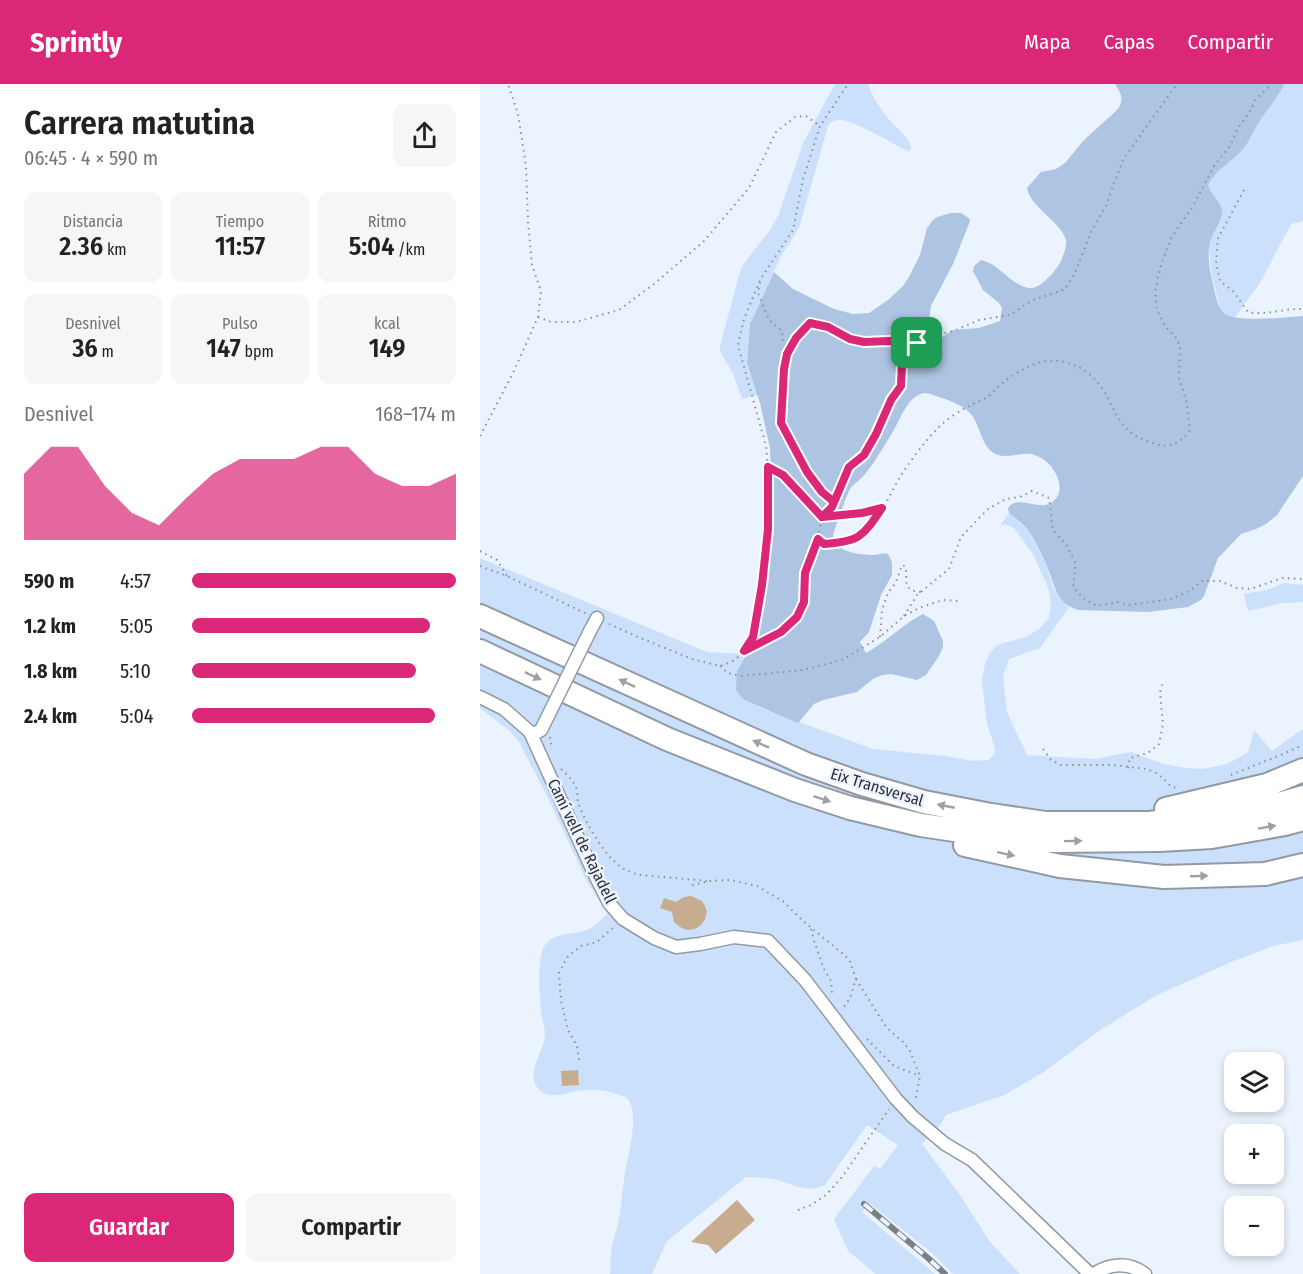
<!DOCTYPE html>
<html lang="es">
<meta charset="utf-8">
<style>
body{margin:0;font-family:"Fira Sans Condensed",sans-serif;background:#f6f6f6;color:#222;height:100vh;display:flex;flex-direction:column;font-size:22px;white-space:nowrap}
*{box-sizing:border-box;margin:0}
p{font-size:20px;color:#767676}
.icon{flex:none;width:33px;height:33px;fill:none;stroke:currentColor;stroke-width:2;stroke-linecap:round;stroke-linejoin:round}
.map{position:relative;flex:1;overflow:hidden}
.panel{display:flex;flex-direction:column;background:#fff;width:480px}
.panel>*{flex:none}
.buttons{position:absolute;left:744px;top:968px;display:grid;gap:12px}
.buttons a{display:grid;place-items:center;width:60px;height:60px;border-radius:12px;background:#fff;box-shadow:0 3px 9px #0003;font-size:30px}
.pin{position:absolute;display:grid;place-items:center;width:51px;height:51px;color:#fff;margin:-26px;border-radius:12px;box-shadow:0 3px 9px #0006}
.round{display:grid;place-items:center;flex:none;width:63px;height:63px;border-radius:12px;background:#f6f6f6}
.overview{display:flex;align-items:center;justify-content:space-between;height:102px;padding:0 24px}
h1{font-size:33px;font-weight:600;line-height:45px}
.metrics{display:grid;grid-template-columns:repeat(3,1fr);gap:9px;height:102px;padding:6px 24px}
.metrics div{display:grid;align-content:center;border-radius:12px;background:#f6f6f6;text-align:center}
.metrics b{font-size:26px;font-weight:600}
.metrics small{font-size:16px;font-weight:400}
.metrics p{font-size:16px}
.chart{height:168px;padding:12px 24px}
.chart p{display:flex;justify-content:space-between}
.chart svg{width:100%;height:108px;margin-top:6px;fill:#db2777;opacity:.7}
.button{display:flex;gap:12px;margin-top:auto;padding:12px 24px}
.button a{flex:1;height:69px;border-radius:12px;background:#db2777;color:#fff;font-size:24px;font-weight:600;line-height:69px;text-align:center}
.button a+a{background:#f6f6f6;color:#222}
ul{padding:0 24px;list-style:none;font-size:20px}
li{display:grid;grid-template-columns:96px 72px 1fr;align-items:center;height:45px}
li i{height:15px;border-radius:8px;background:#db2777}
header{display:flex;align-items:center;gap:36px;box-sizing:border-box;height:84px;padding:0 30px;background:#db2777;color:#fff}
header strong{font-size:28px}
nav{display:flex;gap:33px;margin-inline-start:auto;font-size:21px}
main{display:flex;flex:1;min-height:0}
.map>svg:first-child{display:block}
.green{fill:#cbe0fb}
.forest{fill:#adc4e2}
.building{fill:#c7ac90}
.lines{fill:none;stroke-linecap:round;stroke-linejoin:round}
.street-casing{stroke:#9199a3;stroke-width:15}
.highway-casing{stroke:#9199a3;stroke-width:26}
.path{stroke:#8d929a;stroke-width:2;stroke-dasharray:1.5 4.5;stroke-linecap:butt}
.street{stroke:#fff;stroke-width:12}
.highway{stroke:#fff;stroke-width:22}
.rail-casing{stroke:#7b8087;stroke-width:6}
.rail{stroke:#ebf3fe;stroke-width:4;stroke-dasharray:11;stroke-linecap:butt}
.street-bridge-casing{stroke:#9199a3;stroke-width:15;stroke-linecap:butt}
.street-bridge{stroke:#fff;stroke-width:12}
.oneway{fill:#9fa0a2}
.route-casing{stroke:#fff;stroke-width:12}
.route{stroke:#db2777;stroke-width:8}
.labels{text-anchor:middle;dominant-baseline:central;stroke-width:5;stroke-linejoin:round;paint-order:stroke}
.street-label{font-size:16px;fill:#2a2d31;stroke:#ebf3fe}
</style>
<header>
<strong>Sprintly</strong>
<nav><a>Mapa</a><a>Capas</a><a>Compartir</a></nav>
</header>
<main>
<section class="panel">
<div class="overview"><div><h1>Carrera matutina</h1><p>06:45 · 4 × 590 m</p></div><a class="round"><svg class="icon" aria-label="share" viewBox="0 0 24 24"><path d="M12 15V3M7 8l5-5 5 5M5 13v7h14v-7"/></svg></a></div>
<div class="metrics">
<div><p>Distancia</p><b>2.36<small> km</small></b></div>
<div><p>Tiempo</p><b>11:57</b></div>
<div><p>Ritmo</p><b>5:04<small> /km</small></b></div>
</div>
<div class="metrics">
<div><p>Desnivel</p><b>36<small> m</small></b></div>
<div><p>Pulso</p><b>147<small> bpm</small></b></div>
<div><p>kcal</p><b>149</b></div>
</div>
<div class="chart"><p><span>Desnivel</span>168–174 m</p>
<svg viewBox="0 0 160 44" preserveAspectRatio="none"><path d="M0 44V17L10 6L20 6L30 22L40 33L50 38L60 27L70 17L80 11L90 11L100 11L110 6L120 6L130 17L140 22L150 22L160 17V44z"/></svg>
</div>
<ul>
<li><b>590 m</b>4:57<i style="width:100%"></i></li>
<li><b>1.2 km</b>5:05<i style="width:90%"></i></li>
<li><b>1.8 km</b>5:10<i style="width:85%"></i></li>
<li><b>2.4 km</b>5:04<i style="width:92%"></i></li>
</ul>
<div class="button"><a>Guardar</a><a>Compartir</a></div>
</section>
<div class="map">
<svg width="823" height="1190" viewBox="0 0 823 1190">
<rect width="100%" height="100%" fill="#ebf3fe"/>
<path class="green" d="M355,0H388C393,15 403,29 414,41C421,48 428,53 431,63L429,68C414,61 367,30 353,37C349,39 348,41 347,45L319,144L301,172L270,240L267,279L278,311L262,315L253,290L240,267V262L259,191L263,181L290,146L298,132L324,57Z
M804,0H823V137L811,140L780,199L755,233L746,230L741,226L732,194L729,163L742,123L732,111L728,101C737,85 749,80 761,68C769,60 772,49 778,40C786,26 798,15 804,0Z
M529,429L548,446L566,480L573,503L579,512L589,523L560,564L529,575L523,592L527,628L547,671L614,675L651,668L684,680L706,684L723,685L747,680L762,672L768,668L774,646L792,667L823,645V856L793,862L751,878L675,912L619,947L564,988L524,1011L466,1031L460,1041L442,1060L480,1111L510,1158L540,1190H473L452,1169L389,1119L382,1128L455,1190H396L368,1167L354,1135L394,1082L400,1085L418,1061L387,1041L345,1101C328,1110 312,1100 294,1095C285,1093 275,1094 266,1093L187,1157L172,1190H130C131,1181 130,1172 132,1163C133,1154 137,1145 139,1136C141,1123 142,1109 144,1096C146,1077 159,1037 150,1019C148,1014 145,1013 140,1011C128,1007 117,1005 104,1006C89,1007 69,1019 57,1003C46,988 64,968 65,951C65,943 62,936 61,929C60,914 56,873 65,861C77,846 96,852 111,844C115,842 123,833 128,830L106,796L68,714L39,658L30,647L0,624V474L227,568L265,570L257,587L264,616L281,624L393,665L465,672L493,677L509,676L515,669V664L507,640L502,597L505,580L509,570L517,561L546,553L559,545L569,534L571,523L570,511L567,501L553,470L534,444L525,440L520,442Z
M805,499L820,501L823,500V518L804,519L768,527L764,510L787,506L801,500Z"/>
<path class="forest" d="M635,0H804C798,15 786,26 778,40C773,47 770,57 764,64C752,79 738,83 728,101C731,111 740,117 742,125C744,134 732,149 730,159C727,171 730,189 733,200C735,209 737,220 742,227C751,240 807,233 823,232V392L797,431L786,440L776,445L761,450L738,474L724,512L721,516L708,523L668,528L598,526C576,519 575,502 567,482C562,471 556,459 550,449C545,441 536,435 529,429L528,424C539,410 557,427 571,419C590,407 574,378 557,372C547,367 536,372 526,372C500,372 503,343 490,329C483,322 472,317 462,314C457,313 451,309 445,309C429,311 422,331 416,342C408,356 396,376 386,389C382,395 375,398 370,405C367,410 354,446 353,452C353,455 353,457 356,460C364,469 383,471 395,471C400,470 403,469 408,470L412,478V491L401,511L389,548L380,558L386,569C406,558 423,540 443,530L454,537L463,557V563L459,572L446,591L437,596L411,590L402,591L393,595L377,608L343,616L334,620L318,639L264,616L256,606L257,587L277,551L285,522L293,442L290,364L280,319L267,279L270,240L294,188L313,205L354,225L373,230L389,229L408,216L423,202L429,193L440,171L447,144L453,136L457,133L471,129H481L490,135L489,140L473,180L451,222L448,241L451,256L461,254L473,246L499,244L520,237L522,224L519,219L503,206L493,187L494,182L501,176C520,180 530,201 549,204C557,205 564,198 569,193C576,186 581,179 584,169C585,165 587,160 586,156C582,139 550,123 547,104L561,88L576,85L585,79L604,56L637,26C645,16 641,9 635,0Z"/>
<path class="building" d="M211,812L222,817L225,822L227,828L225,835L221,841L215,845L207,846L200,843L194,838L192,828L180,824L184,814L196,818L204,813Z
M98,986L99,1001L82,1002L81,987Z
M257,1116L275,1136L236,1170L228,1161L211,1158Z"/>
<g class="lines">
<defs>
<path id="street" d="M110,547L117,534
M0,613L24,625L50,648L113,787L129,819L143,835L174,854L196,863L220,860L254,853L288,857L325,896L416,1015L433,1033L465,1060L492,1076L610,1190
M52,651L61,646L67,634
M614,1190C630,1179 649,1178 665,1190"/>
<path id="highway" d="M0,532L326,680L382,700L444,718L511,731L565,739H669L740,731L802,719L823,713
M0,567L187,655L315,706L370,724L441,741L508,751L571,757L679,756L732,753L805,740L823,735
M686,725L787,701L823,686
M485,761L580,782L684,793L785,790L823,781"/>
</defs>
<use href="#street" class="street-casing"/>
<use href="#highway" class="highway-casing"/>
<path class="path" d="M764,106L738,154L736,179L740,197L753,207L768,228C786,232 804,224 823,225
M280,198L278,209L289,236L302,247L303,259L310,264
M58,233L71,238H96L139,226L174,200L224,157L269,104L296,48L315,33L326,32L340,42
M0,352L33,289L58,233L61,207L52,181L48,138L46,82L38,30L28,0
M354,418L343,408L327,388L301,339L304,285L307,270L316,254L330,239L348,243L370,255L384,258L409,257L437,259
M342,433L352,422L368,383L384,371L396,350L411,316L421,302L422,279L425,269L437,259L455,252L476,246L499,236L530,231L551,217L585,205L595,189L611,148L626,122L634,99L644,74L697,0
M342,433L382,429L401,424
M338,455L344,460C352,460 360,460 367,458C394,450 407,415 420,393C428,380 446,356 456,346C465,336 478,328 489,322C494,319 500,317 506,314C511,311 515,306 519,302C528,294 539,287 550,282C573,270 603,279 619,300C629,313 634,330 645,343C651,350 659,354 667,357C686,365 698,363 710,346L706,316L699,294L700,263L696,254L685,242L677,226L675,210L678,193L682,178L691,154L713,122L734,82L750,62L758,44L770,27L776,15L787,5L791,0
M0,467L17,476L27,492
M0,482L27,492L107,530
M424,532L437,511L469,485L481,453L508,425L526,415L540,413L552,407L569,414L573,446L587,462L596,480L593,503L603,514L617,522L638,518L649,521L692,515L711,506L722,497H740L757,504L771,505L802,494L823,495
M129,540L158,553L212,575L240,582L251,578L261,571L273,553L282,501L288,445L289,395L286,362L258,261L264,235L280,196L313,146L323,95L340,42L368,0
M400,553L402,526L408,509L416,498L422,481L425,482C429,497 420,506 441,508
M266,566L301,548L317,533L324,517L325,489L338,455L342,433L303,391L288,383
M240,582L248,589L260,592L323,586L362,576L400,553L424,532L439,524L463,516L479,517
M70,653L72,665
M563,665L571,676L581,681H633L667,685L678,690L692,703L697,704
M648,684L650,674L668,669L679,660L683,640L680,608L683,597
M81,685C87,691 93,696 96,704C98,708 97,713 98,718C103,734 122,767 135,778C142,785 151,789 160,791L229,797
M751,691L803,670L823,661
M212,801L229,797L250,796L277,802L304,818L323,837L369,875L376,895L370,914L362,926
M331,845L334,857L344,885L351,897L352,910
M376,895L406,943L423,958L430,967L440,992L435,1018
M387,955L414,982L440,992
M99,976L97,962L88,946L81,917L79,889L88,872L101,862L117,858L134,843
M318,1126L331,1121L346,1111L362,1093L409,1025"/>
<use href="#street" class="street"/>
<use href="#highway" class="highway"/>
<defs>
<path id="rail" d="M384,1120L448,1174L465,1190"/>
</defs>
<use href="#rail" class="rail-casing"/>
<use href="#rail" class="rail"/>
<defs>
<path id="street-bridge" d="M67,634L110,547"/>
</defs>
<use href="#street-bridge" class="street-bridge-casing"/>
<use href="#street-bridge" class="street-bridge"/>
</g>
<defs><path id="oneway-solid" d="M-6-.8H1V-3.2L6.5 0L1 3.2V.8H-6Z" transform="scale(1.5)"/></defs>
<g class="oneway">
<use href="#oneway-solid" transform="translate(53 592) rotate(25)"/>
<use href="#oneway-solid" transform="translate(147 599) rotate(-155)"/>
<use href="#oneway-solid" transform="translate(281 660) rotate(-156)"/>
<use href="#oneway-solid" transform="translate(342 715) rotate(18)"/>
<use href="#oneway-solid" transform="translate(466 722) rotate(-169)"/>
<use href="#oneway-solid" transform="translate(787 743) rotate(-10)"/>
<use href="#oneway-solid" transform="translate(593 757) rotate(-1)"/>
<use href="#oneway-solid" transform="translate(526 770) rotate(12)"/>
<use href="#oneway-solid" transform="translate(719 792) rotate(-2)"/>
</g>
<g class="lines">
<defs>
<path id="route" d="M437,259L425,268L422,279L421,302L411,316L396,350L384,371L369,383L352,423L342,433L303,391L288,383V445L282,501L273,553L264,567L301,548L317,533L324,518L325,489L338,455L344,460C380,458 383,452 402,424L382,429L342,433L352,423L354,418L342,408L327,388L301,339L304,285L307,270L316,254L330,239L348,243L370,255L384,258L409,257L437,259"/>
</defs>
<use href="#route" class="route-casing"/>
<use href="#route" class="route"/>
</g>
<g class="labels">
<g class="street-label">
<text transform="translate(397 703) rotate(17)">Eix Transversal</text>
<text transform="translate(102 757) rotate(64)">Camí vell de Rajadell</text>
</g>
</g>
</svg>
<div class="buttons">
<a><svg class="icon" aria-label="layers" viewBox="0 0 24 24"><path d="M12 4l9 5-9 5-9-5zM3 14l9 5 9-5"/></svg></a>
<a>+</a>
<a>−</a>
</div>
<div class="pin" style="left:437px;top:259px;background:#1e9e55"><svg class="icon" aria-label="arrive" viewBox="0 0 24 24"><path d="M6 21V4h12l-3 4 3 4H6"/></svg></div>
</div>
</main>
